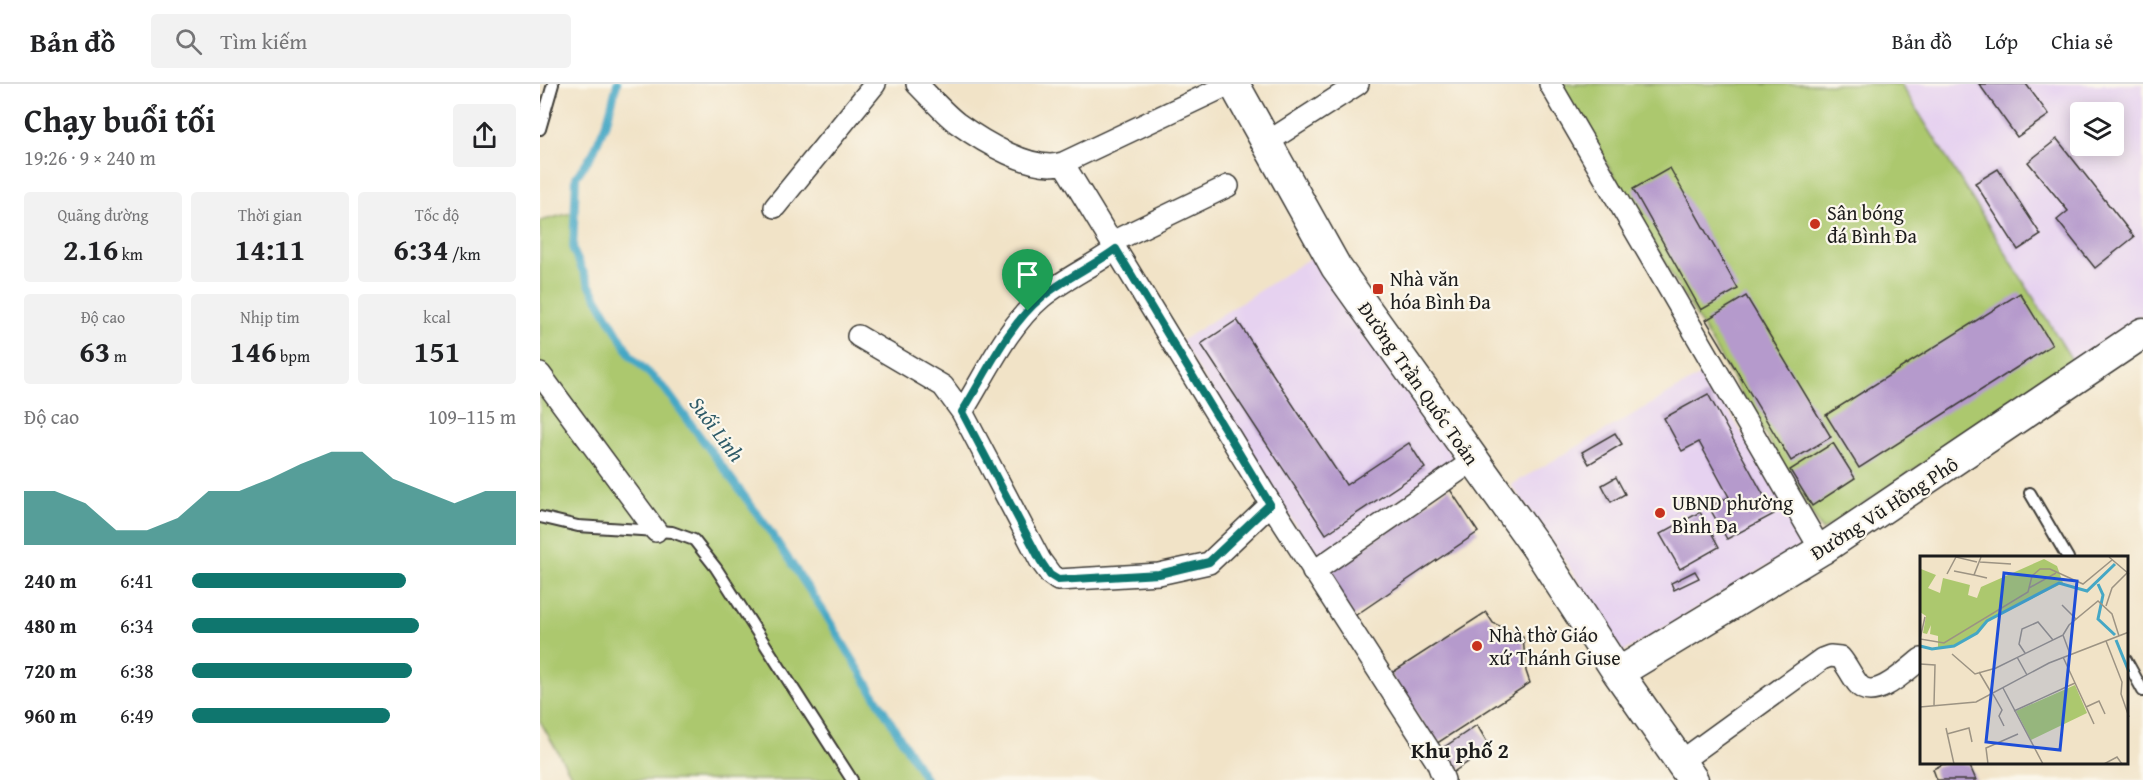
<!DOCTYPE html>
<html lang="vi">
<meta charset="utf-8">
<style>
body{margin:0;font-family:"Gentium Book Plus",serif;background:#f2f2f2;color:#202124;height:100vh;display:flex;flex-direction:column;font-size:22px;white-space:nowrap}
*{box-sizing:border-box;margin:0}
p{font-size:20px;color:#757577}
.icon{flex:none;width:33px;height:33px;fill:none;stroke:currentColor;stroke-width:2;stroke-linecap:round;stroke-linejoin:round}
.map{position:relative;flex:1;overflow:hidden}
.side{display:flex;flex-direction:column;background:#fff;width:540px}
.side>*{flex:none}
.controls{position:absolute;left:1530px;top:18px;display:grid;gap:12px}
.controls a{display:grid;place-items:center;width:54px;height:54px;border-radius:6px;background:#fff;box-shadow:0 3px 15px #0003;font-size:30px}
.pin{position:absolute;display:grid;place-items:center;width:51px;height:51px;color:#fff;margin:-62px -26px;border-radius:50% 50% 50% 0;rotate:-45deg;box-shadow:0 0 6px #0007}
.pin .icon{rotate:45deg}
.round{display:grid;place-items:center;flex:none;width:63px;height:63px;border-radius:6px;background:#f2f2f2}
.headline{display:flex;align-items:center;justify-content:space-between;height:102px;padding:0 24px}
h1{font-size:33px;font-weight:600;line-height:45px}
.figures{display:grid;grid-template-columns:repeat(3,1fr);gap:9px;height:102px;padding:6px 24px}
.figures div{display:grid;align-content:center;border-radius:6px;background:#f2f2f2;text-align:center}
.figures b{font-size:30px;font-weight:600}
.figures small{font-size:16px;font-weight:400}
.figures p{font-size:16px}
.chart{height:168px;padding:12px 24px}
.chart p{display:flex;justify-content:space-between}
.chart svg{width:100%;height:108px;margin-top:6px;fill:#0f766e;opacity:.7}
ul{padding:0 24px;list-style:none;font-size:20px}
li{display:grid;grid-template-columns:96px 72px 1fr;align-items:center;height:45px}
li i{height:15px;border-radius:8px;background:#0f766e}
header{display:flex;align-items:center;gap:36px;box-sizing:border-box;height:84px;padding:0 30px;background:#fff;border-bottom:2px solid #e0e0e0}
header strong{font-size:28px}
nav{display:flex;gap:33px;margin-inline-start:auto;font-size:21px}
.search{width:420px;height:54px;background:#f2f2f2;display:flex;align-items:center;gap:15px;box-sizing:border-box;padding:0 21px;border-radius:6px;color:#757577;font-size:22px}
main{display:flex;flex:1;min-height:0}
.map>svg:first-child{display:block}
.built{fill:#e6d2f0;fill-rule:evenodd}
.green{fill:#acc86e;stroke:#647245;stroke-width:1.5}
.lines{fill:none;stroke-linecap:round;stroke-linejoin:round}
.stream{stroke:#45a7c5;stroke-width:8}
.building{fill:#b59acc}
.lane-casing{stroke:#3c3a36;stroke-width:14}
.street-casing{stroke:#3c3a36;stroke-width:24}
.secondary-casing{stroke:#3c3a36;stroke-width:33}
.lane{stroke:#fff;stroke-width:10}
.street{stroke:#fff;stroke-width:21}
.secondary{stroke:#fff;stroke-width:30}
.route-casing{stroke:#fff;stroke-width:12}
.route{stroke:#0f766e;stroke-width:8}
.poi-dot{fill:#c8321e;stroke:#fbf7ec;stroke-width:2}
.labels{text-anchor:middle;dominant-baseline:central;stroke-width:4.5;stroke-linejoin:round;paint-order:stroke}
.poi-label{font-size:20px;fill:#1c1c1c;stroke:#fbf7ec;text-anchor:start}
.street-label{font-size:20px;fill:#1c1c1c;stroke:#fbf7ec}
.water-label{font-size:21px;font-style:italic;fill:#2e5b68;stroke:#fbf7ec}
.quarter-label{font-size:22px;font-weight:bold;fill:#1c1c1c;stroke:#fbf7ec}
.inset-river{fill:none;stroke:#45a7c5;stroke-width:3}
.inset-road{fill:none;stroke:#9c9383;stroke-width:1.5}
.view{fill:#1d4ed8;fill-opacity:0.15;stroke:#1d4ed8;stroke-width:3}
.inset-edge{fill:none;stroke:#1c1c1c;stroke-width:3}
</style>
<header>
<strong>Bản đồ</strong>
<div class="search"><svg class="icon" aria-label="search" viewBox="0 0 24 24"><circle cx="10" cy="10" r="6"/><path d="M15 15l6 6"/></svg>Tìm kiếm</div>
<nav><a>Bản đồ</a><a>Lớp</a><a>Chia sẻ</a></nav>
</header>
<main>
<section class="side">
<div class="headline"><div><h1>Chạy buổi tối</h1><p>19:26 · 9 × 240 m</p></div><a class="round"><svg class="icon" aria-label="share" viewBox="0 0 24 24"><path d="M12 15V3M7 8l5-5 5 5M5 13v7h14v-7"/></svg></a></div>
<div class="figures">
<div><p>Quãng đường</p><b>2.16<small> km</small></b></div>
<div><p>Thời gian</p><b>14:11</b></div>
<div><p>Tốc độ</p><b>6:34<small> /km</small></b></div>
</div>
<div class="figures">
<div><p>Độ cao</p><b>63<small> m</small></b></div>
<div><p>Nhịp tim</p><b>146<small> bpm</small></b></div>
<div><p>kcal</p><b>151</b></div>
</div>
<div class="chart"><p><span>Độ cao</span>109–115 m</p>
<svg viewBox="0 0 160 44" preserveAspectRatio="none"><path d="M0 44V22L10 22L20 27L30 38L40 38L50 33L60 22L70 22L80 17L90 11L100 6L110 6L120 17L130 22L140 27L150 22L160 22V44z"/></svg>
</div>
<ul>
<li><b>240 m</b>6:41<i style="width:66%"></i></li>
<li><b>480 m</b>6:34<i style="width:70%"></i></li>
<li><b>720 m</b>6:38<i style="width:68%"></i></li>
<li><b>960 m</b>6:49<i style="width:61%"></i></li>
</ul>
</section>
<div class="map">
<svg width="1603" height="696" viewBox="0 0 1603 696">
<rect width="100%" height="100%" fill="#fbf7ec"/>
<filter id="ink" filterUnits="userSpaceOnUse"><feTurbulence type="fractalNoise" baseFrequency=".0167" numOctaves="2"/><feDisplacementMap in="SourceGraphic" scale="12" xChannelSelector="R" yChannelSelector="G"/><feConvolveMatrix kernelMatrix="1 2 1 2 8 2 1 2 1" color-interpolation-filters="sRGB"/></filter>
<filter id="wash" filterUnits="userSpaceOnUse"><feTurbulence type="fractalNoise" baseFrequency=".008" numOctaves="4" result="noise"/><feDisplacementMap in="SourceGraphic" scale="24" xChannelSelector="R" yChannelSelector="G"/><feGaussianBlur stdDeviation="1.35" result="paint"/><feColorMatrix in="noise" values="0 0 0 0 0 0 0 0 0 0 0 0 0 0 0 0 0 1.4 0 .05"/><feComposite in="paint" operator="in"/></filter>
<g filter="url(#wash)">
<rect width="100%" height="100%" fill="#f1e3c7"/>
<path class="built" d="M1361,0H1603V230L1534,279ZM1540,28H1574V62H1540Z
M773,172L916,377L776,474L641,257Z
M1166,288L1266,459L1083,568L1013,458L971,401Z"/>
<path class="green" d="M1020,0H1361L1534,279L1282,447Z
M35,128L33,166L50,202L91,272L125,305L227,443L284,528L386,696H34L0,637V137Z"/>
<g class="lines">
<path class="stream" d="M77,0L68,34L53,69L36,93L33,166L50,202L91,272L125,305L227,443L284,528L386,696"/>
</g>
<g id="blocks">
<path class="building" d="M1439,0H1486L1509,31L1477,53Z
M1517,55L1594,153L1555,184L1517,136L1528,127L1488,78Z
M1130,84L1198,205L1161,226L1093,105Z
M1458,85L1501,151L1478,166L1435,99Z
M1480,209L1512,261L1319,384L1286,331Z
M1206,212L1291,353L1251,377L1166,236Z
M697,236L806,401L869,359L885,384L786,450L661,260Z
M1168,310L1234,430L1187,455L1169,423L1189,413L1159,358L1142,367L1124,334Z
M1075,349L1082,360L1049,380L1042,368Z
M1293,359L1315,394L1272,422L1250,386Z
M1076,393L1085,410L1071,418L1062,401Z
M909,404L938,448L813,533L785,490Z
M1160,428L1179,463L1140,485L1120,450Z
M1155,487L1159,494L1134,506L1131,499Z
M946,528L953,539L983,553L986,587L990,599L896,660L850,590Z
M937,641L950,663L912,689L900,666Z
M1403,680H1429L1436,696H1397L1393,685Z"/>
</g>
</g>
<g filter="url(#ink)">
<use href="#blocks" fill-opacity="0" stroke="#3c3a36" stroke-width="1.5"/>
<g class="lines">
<defs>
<path id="lane" d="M0,45L13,0
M1490,409L1528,474
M0,433L38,442L132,448L154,456L176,484L312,696
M1586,576L1603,607"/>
<path id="street" d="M377,0C390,13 403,28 417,39C442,57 493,89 523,79
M690,0L523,79L731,420L897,678L904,696
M1010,0L1281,466
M726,59L818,0
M235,123L335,0
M572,158L688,102
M576,165C553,182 524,195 502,213C467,242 446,290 422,328L500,476L511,491L518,496L619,490L669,479L731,420
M318,252L403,302L422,328
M0,290L116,447
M773,488L934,376
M1140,678L1282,575L1290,572L1300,573C1307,581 1311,591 1318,600C1333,620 1368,585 1381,575"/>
<path id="secondary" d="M694,0L796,183L997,464L1078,589L1153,696
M1078,589L1281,466L1603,249"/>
</defs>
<use href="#lane" class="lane-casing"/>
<use href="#street" class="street-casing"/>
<use href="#secondary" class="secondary-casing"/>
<use href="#lane" class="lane"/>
<use href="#street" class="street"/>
<use href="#secondary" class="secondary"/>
</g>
</g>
<g class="lines" filter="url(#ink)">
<defs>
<path id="route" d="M576,165L730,420L669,478L619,490L518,496L510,491L500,476L422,328C446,290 467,242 502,213C524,195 553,182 576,165Z"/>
</defs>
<use href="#route" class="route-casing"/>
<use href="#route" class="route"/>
</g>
<g class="poi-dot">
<circle cx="1275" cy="140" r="6"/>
<rect x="832" y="199" width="12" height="12" rx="3"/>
<circle cx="1120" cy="429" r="6"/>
<circle cx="937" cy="562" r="6"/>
</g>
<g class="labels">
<g class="poi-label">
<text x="1287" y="128">Sân bóng<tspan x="1287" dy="23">đá Bình Đa</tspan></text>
<text x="850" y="194">Nhà văn<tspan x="850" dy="23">hóa Bình Đa</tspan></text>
<text x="1132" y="418">UBND phường<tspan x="1132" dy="23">Bình Đa</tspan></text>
<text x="949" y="550">Nhà thờ Giáo<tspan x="949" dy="23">xứ Thánh Giuse</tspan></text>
</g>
<g class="street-label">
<text transform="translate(879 299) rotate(55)">Đường Trần Quốc Toản</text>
<text transform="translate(1344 424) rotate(-33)">Đường Vũ Hồng Phô</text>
</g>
<g class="water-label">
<text transform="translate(177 345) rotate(53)">Suối Linh</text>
</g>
<g class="quarter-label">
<text x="920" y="666">Khu phố 2</text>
</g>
</g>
<g transform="translate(1380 472)">
<rect width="208" height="208" fill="#f1e3c7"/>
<path d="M124,3L137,10L143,27L67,65L57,77L34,90L18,93V80L10,78L11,69L7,78L3,77L6,60L0,56L1,13L16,19L8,32L20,37L23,22L50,29L48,39L57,42L61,31ZM155,129L167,157L111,184L96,155Z" fill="#acc86e"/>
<path class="inset-river" d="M178,28L183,39L178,63L195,79M196,84L209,116M0,90L12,93L34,90L57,77L67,65L139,27L167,35L195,8"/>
<path class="inset-road" d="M61,1L54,19L67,22M189,1L209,18M60,6L91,8M34,15L54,19M27,18L36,1L57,6M109,32L136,17M142,49L156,63M186,50L192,32L207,17M5,61L0,83L24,87L108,36L112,20L120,13H130L163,28L192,4M143,79L149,69L178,45L192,58L199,80M186,85L202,126L201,138L209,161M105,97L99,88L102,73L118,66L133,84M32,98L55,118L76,112L143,79L150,98M97,101L107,119M143,101L174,168M0,108L15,109L14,149M59,116L72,138M83,132L123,208M73,138L82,154L79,160L84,170M0,151L56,146L129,107L209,76M166,151L179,145L185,158M94,155L155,127M26,172L34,208M27,178L49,172L52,186M68,208L66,192L98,178M184,208L197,201L202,208"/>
<path class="view" d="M84,17L157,25L140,194L66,186Z"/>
<rect width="208" height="208" class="inset-edge"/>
</g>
</svg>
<div class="controls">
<a><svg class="icon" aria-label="layers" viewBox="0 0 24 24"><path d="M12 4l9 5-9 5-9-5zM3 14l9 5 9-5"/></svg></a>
</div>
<div class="pin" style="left:488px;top:227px;background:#1e9e55"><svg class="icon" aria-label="arrive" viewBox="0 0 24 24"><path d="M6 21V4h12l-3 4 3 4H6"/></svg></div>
</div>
</main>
